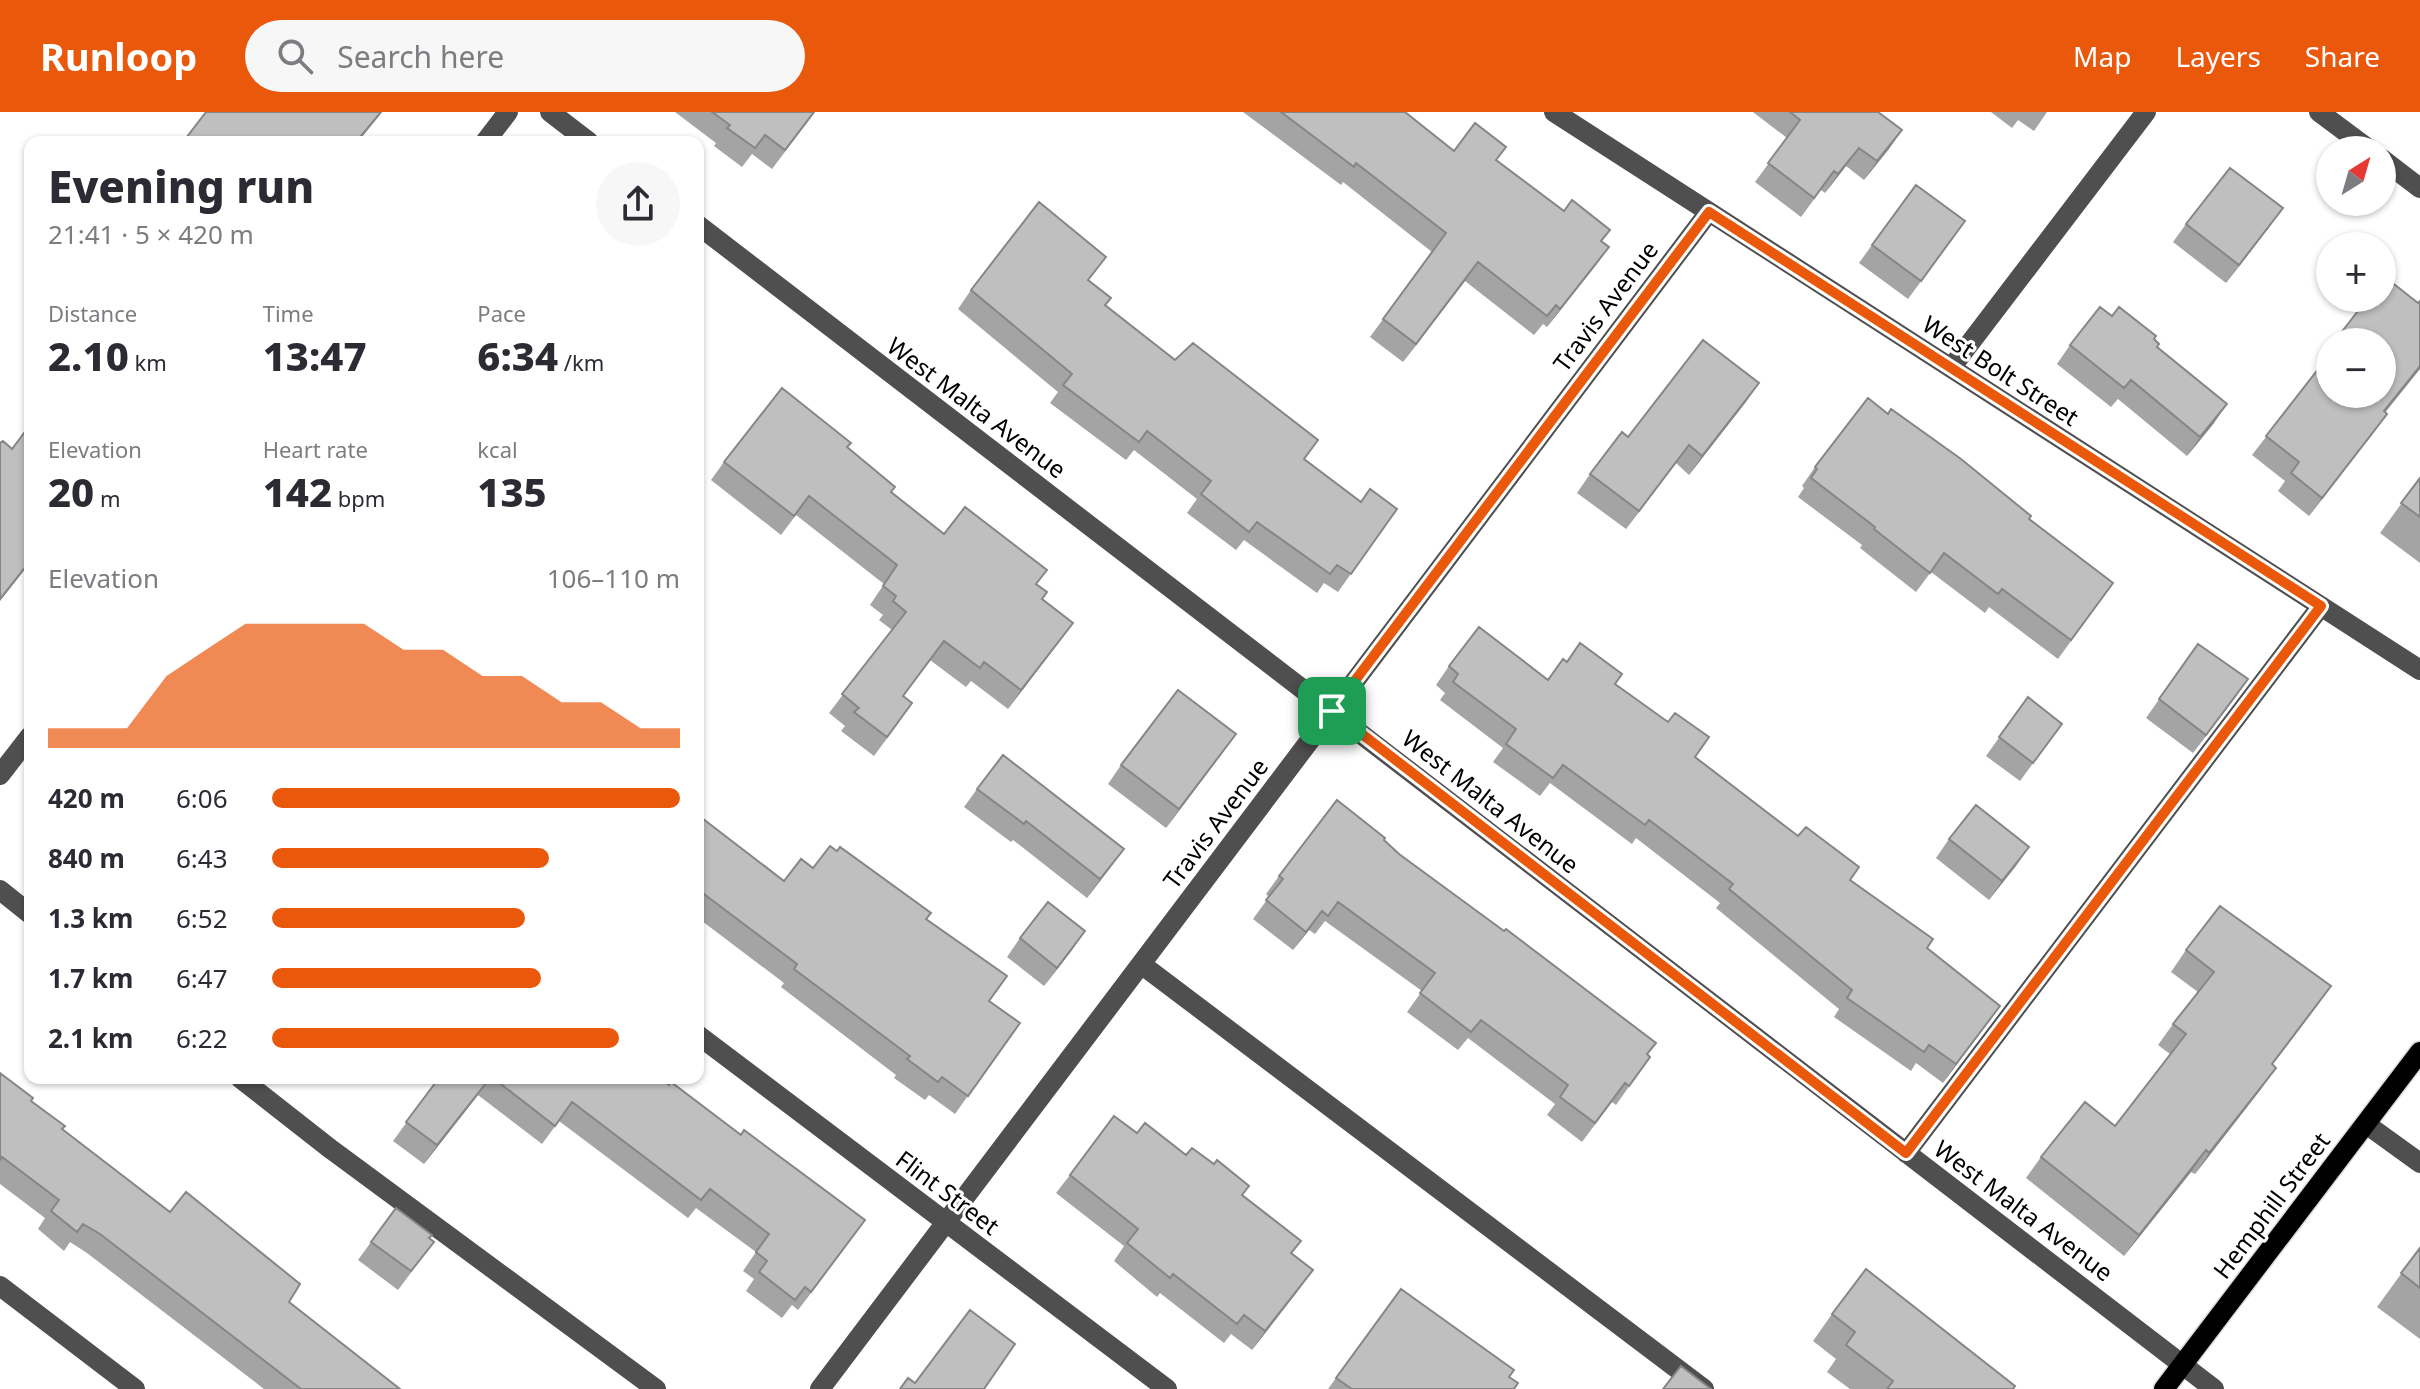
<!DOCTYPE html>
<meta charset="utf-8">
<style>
body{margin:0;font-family:"Noto Sans",sans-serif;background:#f7f7f7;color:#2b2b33;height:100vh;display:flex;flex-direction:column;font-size:30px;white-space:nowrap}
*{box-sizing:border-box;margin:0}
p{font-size:26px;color:#7c7c81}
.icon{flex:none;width:44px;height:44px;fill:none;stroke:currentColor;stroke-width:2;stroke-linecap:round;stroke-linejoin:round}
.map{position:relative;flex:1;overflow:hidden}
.sheet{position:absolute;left:24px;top:24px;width:680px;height:948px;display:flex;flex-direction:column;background:#fff;border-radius:16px;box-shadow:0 2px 6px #0004}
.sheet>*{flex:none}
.needle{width:52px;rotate:37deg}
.fabs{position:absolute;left:2316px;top:24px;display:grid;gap:16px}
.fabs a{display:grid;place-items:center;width:80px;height:80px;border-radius:50%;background:#fff;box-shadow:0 2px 6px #0004;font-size:40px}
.pin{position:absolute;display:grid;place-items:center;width:68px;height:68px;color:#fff;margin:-34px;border-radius:16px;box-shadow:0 4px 12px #0006}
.round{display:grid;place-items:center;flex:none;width:84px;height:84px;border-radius:42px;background:#f7f7f7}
.summary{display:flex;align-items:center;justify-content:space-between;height:136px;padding:0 24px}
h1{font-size:44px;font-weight:800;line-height:60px}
.metrics{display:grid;grid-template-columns:repeat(3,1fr);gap:12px;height:136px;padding:8px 24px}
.metrics div{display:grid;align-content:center}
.metrics b{font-size:40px;font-weight:800}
.metrics small{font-size:22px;font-weight:400}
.metrics p{font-size:22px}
.chart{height:224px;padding:16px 24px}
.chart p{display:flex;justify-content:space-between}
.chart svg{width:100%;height:144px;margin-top:8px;fill:#ea580c;opacity:.7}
ul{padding:0 24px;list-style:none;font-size:26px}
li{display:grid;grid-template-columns:128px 96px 1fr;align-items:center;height:60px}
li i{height:20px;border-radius:10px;background:#ea580c}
header{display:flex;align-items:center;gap:48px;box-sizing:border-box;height:112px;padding:0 40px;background:#ea580c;color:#fff}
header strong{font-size:38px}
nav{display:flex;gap:44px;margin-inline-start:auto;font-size:28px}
.search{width:560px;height:72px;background:#f7f7f7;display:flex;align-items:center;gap:20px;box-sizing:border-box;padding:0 28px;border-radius:44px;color:#7c7c81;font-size:30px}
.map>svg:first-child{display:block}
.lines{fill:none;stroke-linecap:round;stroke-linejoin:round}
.major-casing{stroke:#dbdbdb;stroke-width:23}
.minor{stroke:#4f4f4f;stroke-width:20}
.major{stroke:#000;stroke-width:20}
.wall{fill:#a4a4a4}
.shaded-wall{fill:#868686}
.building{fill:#bfbfbf;stroke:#868686;stroke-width:2}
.route-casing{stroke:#fff;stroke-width:16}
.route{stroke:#ea580c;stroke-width:10}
.labels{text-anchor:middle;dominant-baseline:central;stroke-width:6;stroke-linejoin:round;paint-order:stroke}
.street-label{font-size:24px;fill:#000;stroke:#fff}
</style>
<header>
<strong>Runloop</strong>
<div class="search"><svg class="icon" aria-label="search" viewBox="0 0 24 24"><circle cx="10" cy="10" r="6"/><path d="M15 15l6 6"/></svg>Search here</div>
<nav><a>Map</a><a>Layers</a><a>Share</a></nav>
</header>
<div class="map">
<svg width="2420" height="1277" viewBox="0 0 2420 1277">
<rect width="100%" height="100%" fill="#fff"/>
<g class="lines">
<defs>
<path id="major" d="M2164,1277L2420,940"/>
</defs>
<use href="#major" class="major-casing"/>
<path class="minor" d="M550,0L589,30
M1554,0L2420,558
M2319,0L2370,38
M485,30L508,0
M2382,47L2420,76
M698,113L2214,1277
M1951,256L2146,0
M0,663L30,624
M0,778L30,802
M1141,852L1704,1277
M698,923L1167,1277
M240,966L332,1038L656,1277
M2366,1012L2420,1051
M1906,1041L2321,494
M0,1174L135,1277
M820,1277L1709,100"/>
<use href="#major" class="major"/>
</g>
<path class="wall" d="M675,0H815L772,57L752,42L742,55L714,34L716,31Z
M1243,0H1388L1454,39L1497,48L1609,135L1596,153L1547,215L1543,212L1534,223L1465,169L1403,250L1370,225L1432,140L1343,70L1341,73Z
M1753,0H1878L1902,18L1864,68L1846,54L1825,81L1821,78L1801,105L1755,70L1787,26Z
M1991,0H2047L2034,19L2018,8L2012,16Z
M2186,112L2270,114L2226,171L2173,130Z
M1952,127L1908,187L1859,151L1872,133Z
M1089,169L1106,194L1361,390L1397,397L1338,480L1324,471L1317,481L1244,428L1236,438L1187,401L1197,387L1134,338L1126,348L1050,291L1058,280L958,197L971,178Z
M2112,204L2154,227L2157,235L2214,311L2187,344L2118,287L2111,295L2057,252L2070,233Z
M2330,235V282L2385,300L2374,320L2309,404L2278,379L2285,369L2252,343L2321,254L2318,252Z
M1759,271L1689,363L1676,351L1626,417L1577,381L1590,362L1628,325Z
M847,336L891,380L944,422L1037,472L1042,487L1073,511L1008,597L971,569L966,575L930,548L903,584L899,610L874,644L841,619L845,614L829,601L892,518L879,508L883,503L870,493L884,472L796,403L781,423L711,368L724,350Z
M1815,355L2029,407L2113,471L2058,547L1989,495L1985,501L1931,460L1916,480L1860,436L1862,433L1798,385L1804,376L1802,374Z
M2420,366V451L2380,421Z
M2198,532L2248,567L2193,641L2146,606Z
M1567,550L1615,572L1695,645L1850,768L1927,836L1987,912L1943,971L1916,951L1911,959L1834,905L1839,897L1716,796L1720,791L1636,726L1632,732L1550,671L1540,684L1493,650L1503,636L1440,588L1445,581L1436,573L1449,554L1548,568Z
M2028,585L2062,612L2020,669L1986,644Z
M1223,640L1166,716L1108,672L1121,653Z
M977,677L1110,756L1087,786L1013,728L1011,730L964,695Z
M698,703L784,769L813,756L927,807L990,889L1020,911L955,1002L929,983L925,988L894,966L896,963L781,875L784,871L698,806Z
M1949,727L2029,735L1989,788L1936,746Z
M1384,728L1399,742L1650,945L1616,993L1612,990L1582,1030L1547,1003L1555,992L1468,926L1458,938L1407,900L1422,879L1325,809L1315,822L1309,818L1293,838L1253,807L1269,785L1266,782L1279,764Z
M1020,826L1072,838L1044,874L1007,845Z
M2186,838L2316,895L2272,953L2261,977L2195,1062L2191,1060L2124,1144L2026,1066L2041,1045L2115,1014L2170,942L2158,933L2173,912L2198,880L2171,860Z
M0,961L62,1018L170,1100L289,1190L400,1277H264L87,1141L70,1130L64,1139L38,1117L45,1106L0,1072Z
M439,966H661L852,1126L798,1198L792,1193L782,1206L746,1179L754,1167L743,1159L756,1140L696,1096L688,1106L559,1009L542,1032L478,983L424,1052L393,1029Z
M1186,1043L1214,1052L1249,1074L1242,1084L1292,1142L1300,1176L1252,1238L1231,1222L1224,1231L1160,1181L1157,1185L1114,1149L1124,1134L1056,1081L1070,1063Z
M429,1126L434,1130L398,1178L358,1148L371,1130Z
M2420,1136V1227L2377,1195Z
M1401,1177L1509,1265L1514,1277H1328Z
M1832,1202L2013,1277H1850L1827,1260L1836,1247L1813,1229Z"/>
<path class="shaded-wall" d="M381,0H382L358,30H356Z
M1902,18L1889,37L1864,68L1877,49Z
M1859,36L1846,54L1825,81L1838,62Z
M2283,96L2270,114L2226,171L2239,153Z
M1609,135L1596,153L1547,215L1560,197Z
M1478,150L1465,169L1403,250L1416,232Z
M2420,254V257L2371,318L2384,299Z
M1759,271L1746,290L1689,363L1702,344Z
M2227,292L2214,311L2187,344L2200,325Z
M2387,302L2374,320L2309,404L2322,386Z
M1689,333L1676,351L1626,417L1639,399Z
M30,449V451L0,489V487Z
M1073,511L1059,530L1008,597L1021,578Z
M2248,567L2235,586L2193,641L2206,623Z
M1236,622L1223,640L1166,716L1179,697Z
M2029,735L2016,754L1989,788L2002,769Z
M1124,737L1110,756L1087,786L1100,767Z
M1322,799L1309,818L1293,838L1306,820Z
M1085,819L1072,838L1044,874L1057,856Z
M2331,874L2316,895L2257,973L2272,952Z
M2000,894L1987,912L1943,971L1956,952Z
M2276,956L2261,977L2195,1062L2209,1041Z
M490,966L478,983L424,1052L437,1033Z
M2206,1038L2191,1060L2124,1144L2139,1123Z
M865,1108L852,1126L798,1198L811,1180Z
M1313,1158L1300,1176L1252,1238L1265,1219Z"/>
<path class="building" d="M206,0H381L356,30H183Z
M712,0H814L785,38L765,23L755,36L727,16L730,13Z
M1281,0H1405L1454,39L1475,11L1506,35L1496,48L1564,99L1572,88L1610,118L1601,129L1609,135L1560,197L1556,193L1547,204L1478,150L1416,232L1383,207L1446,121L1356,51L1354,55Z
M1790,0H1878L1902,18L1877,49L1859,36L1838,62L1834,59L1814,86L1768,51L1800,8Z
M2230,56L2283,96L2239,153L2186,112Z
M1916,73L1965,109L1921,169L1872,133Z
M1039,90L1106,145L1088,168L1111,186L1105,193L1175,248L1193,231L1318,328L1304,347L1361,390L1370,377L1397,397L1351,462L1337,453L1330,462L1257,410L1249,420L1201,382L1211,369L1147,319L1139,330L1063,273L1072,262L971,178Z
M2385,165L2418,191L2420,189V254L2384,299L2387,302L2322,386L2291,361L2299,350L2266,324L2330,242V282H2382V230H2334L2368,186H2382V169Z
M2100,195L2112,204L2119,195L2156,224L2154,227L2159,232L2157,235L2227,292L2200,325L2131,268L2124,276L2070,233Z
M1703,228L1759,271L1702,344L1689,333L1639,399L1590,362L1622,320L1628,325Z
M782,276L851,331L847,335L895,375L891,380L944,422L965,395L1047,458L1036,472L1047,480L1042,487L1073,511L1021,578L984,550L980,556L944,529L903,584L912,591L887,625L854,600L859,596L842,582L906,500L893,489L896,484L883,474L897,453L809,384L794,404L724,350Z
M1868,286L1888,302L1891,297L1961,347L2031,404L2029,407L2113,471L2071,528L2002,477L1998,482L1944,441L1930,461L1874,417L1875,415L1811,366L1817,357L1815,355Z
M30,313V449L0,487V331L3,329L12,337Z
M2420,366V405L2401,391Z
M1479,515L1548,568L1563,547L1567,550L1580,531L1622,562L1615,572L1668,610L1675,601L1709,625L1695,645L1798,724L1806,715L1859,755L1850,768L1933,827L1927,836L2000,894L1956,952L1929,933L1924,940L1847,886L1852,878L1729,777L1733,772L1649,708L1645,713L1563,653L1553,666L1506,632L1516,617L1453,570L1458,562L1449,554Z
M2198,532L2248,567L2206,623L2159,587Z
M1178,578L1236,622L1179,697L1121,653Z
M2028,585L2062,612L2033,651L1999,625Z
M1003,643L1124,737L1100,767L1026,709L1024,712L977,677Z
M1337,688L1385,726L1384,728L1399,742L1504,819L1506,817L1656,931L1647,942L1650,945L1629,974L1625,971L1595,1011L1560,985L1568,973L1481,908L1471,920L1420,881L1435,861L1338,790L1328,804L1322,799L1306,820L1266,788L1283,767L1279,764Z
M1976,693L2029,735L2002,769L1949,727Z
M698,703L784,769L801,747L813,756L830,734L837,739L840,735L931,801L926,807L1007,864L989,889L1020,911L968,984L942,965L938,970L907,947L910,944L794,857L797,852L700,779L698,781Z
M1048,790L1085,819L1057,856L1020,826Z
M2220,794L2331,874L2272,952L2276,956L2209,1041L2206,1038L2139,1123L2041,1045L2085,990L2115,1014L2186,922L2173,912L2214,860L2186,838Z
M0,961L33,986L31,989L65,1014L62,1017L170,1100L186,1080L300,1172L289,1190L400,1277H301L100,1122L83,1112L77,1120L51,1099L59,1088L2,1045L0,1048Z
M439,966H490L437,1033L406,1010Z
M493,966H661L669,973L671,970L741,1023L744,1018L865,1108L811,1180L805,1175L795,1188L759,1160L767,1149L756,1140L769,1122L710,1077L701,1088L572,990L555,1014Z
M1114,1004L1137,1021L1145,1011L1186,1043L1192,1036L1214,1052L1217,1048L1249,1074L1242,1083L1301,1129L1291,1141L1313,1158L1265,1219L1244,1203L1237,1212L1173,1162L1170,1166L1127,1131L1138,1117L1070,1063Z
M396,1096L432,1123L429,1126L434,1130L411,1159L371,1130Z
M2420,1136V1176L2401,1161Z
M1866,1157L2015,1274L2013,1277H1887L1893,1269L1846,1233L1855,1220L1832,1202Z
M1401,1177L1514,1258L1509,1265L1518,1271L1514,1277H1352L1336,1266Z
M970,1198L1015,1232L984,1277H900L908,1266L915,1271Z
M1681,1254L1711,1277H1663Z"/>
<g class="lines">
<defs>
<path id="route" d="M1709,100L2321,494L1906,1041L1332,599Z"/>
</defs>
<use href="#route" class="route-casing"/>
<use href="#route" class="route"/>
</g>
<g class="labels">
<g class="street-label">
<text transform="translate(1605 194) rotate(-53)">Travis Avenue</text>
<text transform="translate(2001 258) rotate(33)">West Bolt Street</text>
<text transform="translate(977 295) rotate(37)">West Malta Avenue</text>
<text transform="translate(1491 689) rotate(38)">West Malta Avenue</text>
<text transform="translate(1215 711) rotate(-53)">Travis Avenue</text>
<text transform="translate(948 1080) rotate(37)">Flint Street</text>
<text transform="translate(2271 1093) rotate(-53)">Hemphill Street</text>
<text transform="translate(2024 1098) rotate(37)">West Malta Avenue</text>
</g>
</g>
</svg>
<div class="fabs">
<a><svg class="needle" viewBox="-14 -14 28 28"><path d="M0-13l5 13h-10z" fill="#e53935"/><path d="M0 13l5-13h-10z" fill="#7c7c81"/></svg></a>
<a>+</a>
<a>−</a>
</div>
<div class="pin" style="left:1332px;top:599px;background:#1e9e55"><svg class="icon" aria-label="arrive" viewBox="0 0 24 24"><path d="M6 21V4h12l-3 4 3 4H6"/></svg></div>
<section class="sheet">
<div class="summary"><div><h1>Evening run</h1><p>21:41 · 5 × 420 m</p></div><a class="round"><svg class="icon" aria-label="share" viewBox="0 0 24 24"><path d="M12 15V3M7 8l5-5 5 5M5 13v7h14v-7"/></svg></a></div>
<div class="metrics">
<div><p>Distance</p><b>2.10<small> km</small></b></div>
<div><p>Time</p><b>13:47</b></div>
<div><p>Pace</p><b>6:34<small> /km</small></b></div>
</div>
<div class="metrics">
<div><p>Elevation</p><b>20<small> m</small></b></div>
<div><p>Heart rate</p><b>142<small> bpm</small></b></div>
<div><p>kcal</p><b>135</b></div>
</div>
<div class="chart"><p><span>Elevation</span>106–110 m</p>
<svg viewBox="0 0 160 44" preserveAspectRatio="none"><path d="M0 44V38L10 38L20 38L30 22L40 14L50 6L60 6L70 6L80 6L90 14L100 14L110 22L120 22L130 30L140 30L150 38L160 38V44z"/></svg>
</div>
<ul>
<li><b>420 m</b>6:06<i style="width:100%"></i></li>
<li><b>840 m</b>6:43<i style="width:68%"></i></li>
<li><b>1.3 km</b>6:52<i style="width:62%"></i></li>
<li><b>1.7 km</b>6:47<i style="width:66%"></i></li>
<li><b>2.1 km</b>6:22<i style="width:85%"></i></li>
</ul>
</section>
</div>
